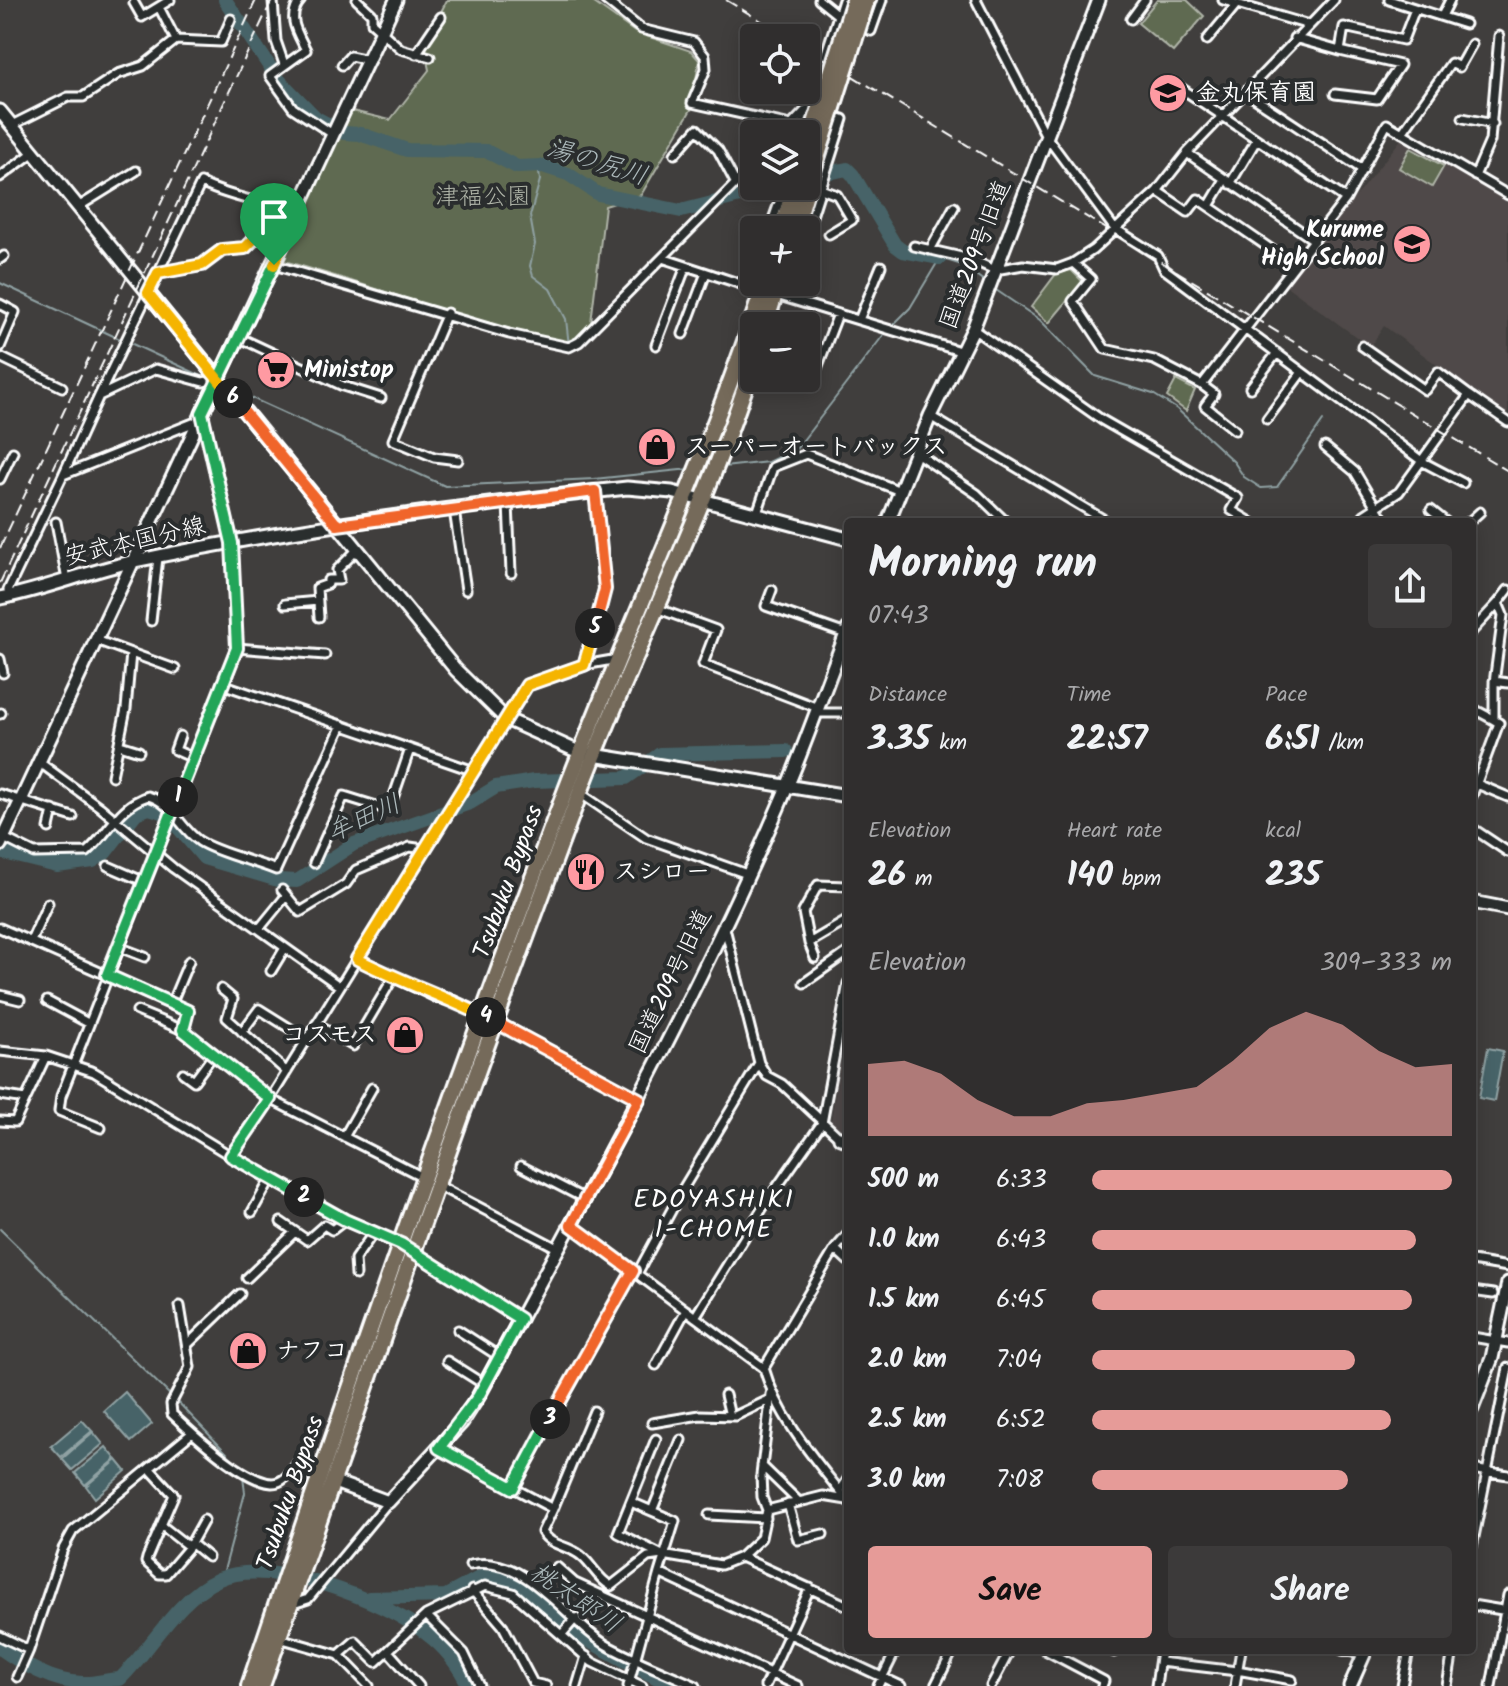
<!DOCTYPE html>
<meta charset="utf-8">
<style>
body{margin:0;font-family:Kalam,"Klee One",sans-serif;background:#3c3a3a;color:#f1f3f6;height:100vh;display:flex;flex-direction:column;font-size:30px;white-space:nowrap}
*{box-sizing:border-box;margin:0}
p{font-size:26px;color:#a8a8aa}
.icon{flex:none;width:44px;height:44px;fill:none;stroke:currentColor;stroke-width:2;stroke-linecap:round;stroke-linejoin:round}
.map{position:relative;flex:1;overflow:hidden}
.drawer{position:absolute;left:844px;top:518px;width:632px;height:1136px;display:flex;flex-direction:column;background:#302e2e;border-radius:8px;box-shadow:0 4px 20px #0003,0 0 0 2px #4b4a4a}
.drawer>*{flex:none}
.fabs{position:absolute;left:740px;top:24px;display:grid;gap:16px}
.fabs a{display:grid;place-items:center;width:80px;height:80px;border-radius:8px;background:#302e2e;box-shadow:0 4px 20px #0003,0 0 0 2px #4b4a4a;font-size:40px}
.pin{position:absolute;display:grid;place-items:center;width:68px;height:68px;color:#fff;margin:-82px -34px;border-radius:50% 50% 50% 0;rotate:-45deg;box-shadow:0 0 8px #0007}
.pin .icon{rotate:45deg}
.km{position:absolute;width:40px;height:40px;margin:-20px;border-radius:50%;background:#222;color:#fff;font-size:22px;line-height:40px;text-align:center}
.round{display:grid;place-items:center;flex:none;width:84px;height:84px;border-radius:8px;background:#3c3a3a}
.summary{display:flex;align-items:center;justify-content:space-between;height:136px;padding:0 24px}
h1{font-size:44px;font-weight:800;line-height:60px}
.figures{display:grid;grid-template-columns:repeat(3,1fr);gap:12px;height:136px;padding:8px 24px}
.figures div{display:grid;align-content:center}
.figures b{font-size:34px;font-weight:800}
.figures small{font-size:22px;font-weight:400}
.figures p{font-size:22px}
.chart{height:224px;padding:16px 24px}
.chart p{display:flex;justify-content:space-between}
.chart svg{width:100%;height:144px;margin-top:8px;fill:#e69b98;opacity:.7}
.primary-button{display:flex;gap:16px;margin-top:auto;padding:16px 24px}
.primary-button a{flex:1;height:92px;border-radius:8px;background:#e69b98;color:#111;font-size:32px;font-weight:800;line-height:92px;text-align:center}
.primary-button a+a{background:#3c3a3a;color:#f1f3f6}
ul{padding:0 24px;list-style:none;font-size:26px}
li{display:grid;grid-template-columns:128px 96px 1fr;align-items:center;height:60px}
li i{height:20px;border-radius:10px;background:#e69b98}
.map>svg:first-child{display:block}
.built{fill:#4f4948}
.green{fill:#5f6a51;stroke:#afb4a8;stroke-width:2}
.water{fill:#466467;stroke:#90a2a4;stroke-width:2}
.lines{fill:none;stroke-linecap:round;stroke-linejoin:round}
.stream{stroke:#90a2a4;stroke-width:2}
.river{stroke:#466467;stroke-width:14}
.street-casing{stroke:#fff;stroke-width:13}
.secondary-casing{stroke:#fff;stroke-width:17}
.highway-casing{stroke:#fff;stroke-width:20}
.street{stroke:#2a2d2e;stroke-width:7}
.secondary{stroke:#2a2d2e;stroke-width:11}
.highway{stroke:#746a5a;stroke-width:14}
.rail{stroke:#fff;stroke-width:2;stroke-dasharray:12 6;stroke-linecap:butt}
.highway-bridge-casing{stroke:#fff;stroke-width:20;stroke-linecap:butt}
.highway-bridge{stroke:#746a5a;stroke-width:14}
.split-1-casing{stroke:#fff;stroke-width:16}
.split-2-casing{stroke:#fff;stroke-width:16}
.split-3-casing{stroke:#fff;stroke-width:16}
.split-4-casing{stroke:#fff;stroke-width:16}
.split-5-casing{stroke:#fff;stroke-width:16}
.split-6-casing{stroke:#fff;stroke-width:16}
.split-7-casing{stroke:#fff;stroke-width:16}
.split-1{stroke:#22a559;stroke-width:10}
.split-2{stroke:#22a559;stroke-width:10}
.split-3{stroke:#22a559;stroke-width:10}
.split-4{stroke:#f0652b;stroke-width:10}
.split-5{stroke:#f5b400;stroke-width:10}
.split-6{stroke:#f0652b;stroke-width:10}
.split-7{stroke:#f5b400;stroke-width:10}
.labels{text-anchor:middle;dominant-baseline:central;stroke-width:8;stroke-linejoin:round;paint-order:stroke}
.poi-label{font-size:24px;font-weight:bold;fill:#fff;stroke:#2a2d2e;text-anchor:start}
.park-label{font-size:24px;fill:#afb4a8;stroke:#2a2d2e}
.street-label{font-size:24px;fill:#fff;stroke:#2a2d2e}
.water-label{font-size:26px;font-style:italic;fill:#acb9bb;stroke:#2a2d2e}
.neighbourhood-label{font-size:26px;letter-spacing:2px;fill:#fff;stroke:#2a2d2e}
</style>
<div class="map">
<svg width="1508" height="1686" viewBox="0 0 1508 1686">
<rect width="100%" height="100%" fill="#403e3d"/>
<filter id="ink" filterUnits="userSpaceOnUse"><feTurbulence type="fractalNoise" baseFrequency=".0125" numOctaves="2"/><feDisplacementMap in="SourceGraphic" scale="16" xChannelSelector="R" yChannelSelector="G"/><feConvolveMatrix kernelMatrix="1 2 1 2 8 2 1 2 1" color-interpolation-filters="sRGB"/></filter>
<g filter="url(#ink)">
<path class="built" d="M1403,137L1508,198V417L1384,326L1370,347L1285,285Z
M848,1018V1135L830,1125Z"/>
<path class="green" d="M447,0H590L635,32L691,51L699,60L692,108L641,195L605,206L590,331L571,343C473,324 381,288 284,261L286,257L282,256L352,111L390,120L429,70L424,45Z
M1157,0H1187L1204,16L1173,52L1138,23Z
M1410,148L1444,166L1432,187L1399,168Z
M1071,270L1083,282L1049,323L1031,307L1056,274Z
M1176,380L1195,390L1186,411L1167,397Z"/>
<path class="water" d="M1488,1048L1503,1051L1494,1101L1479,1098Z
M125,1392L152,1424L131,1442L104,1411Z
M82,1420L92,1431L61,1457L51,1446Z
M93,1432L103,1444L72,1470L62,1459Z
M106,1447L116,1459L85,1485L75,1473Z
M117,1460L126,1471L95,1498L86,1486Z"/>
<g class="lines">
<path class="stream" d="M538,166L540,180L530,216L535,244L530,266L533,276L550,289L566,319L569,346
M0,283L122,340
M993,288L1040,320L1095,376L1153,394L1177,409L1234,462L1244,477L1261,488L1277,487L1323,421
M890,328L910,308L940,258L962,265L984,281
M128,342L206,378
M234,390L445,486L594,479L690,469
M724,467L768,462L797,448L885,333
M0,1229L171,1396
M176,1400L243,1470
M222,1578L245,1493L243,1476"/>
<path class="river" d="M225,0L278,79L316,118L344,133L360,134L407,150L486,151L517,167L543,166L568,174L598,194L681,211L779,186
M833,172L847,169L853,175L895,245L903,251L940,258
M0,852L57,866L93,861L105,853L136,813L149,808L166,813L204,858L278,880L297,881L354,844L470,803L496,787L534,781L626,778L660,754L786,751
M369,1598L446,1596L481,1577L500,1578L531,1595L580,1636L672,1686
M0,1648C24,1665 52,1682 82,1683C94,1684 108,1679 120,1679C152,1648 177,1598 219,1579C272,1556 383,1600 427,1634C445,1647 459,1666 469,1686"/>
<defs>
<path id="street" d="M301,0C286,17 297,32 306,50L270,76L293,108L334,135
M357,0L372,14V23L401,49L430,57
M605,0L641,29L694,42L705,56L706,69L692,103L791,125
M819,0L840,17
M976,0L1046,136L1114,228L1158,256L1164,269L1423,462L1463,483
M1223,0L1309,25
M1389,0L1465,24
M273,1L276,41L284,64
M134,3L142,17L170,0
M1442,16L1450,0
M1131,19L1145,0
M859,25L871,31L882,0
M1294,38L1340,51L1344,27L1403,40L1415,9
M176,40L221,42L231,19
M1207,40L1236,5
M416,54L441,17
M342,65L350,56L370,60
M1172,82L1346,199
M1245,92L1363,170
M1335,94L1377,99L1400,65L1340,51
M1463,118L1493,124
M12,125L68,97H83L118,74L143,66L176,40L159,7
M1402,133L1451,63L1459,67L1472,44
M783,134L806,110
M800,134L843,0
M1187,153L1314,240
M675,154L697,129L718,150L736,184
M1475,176L1490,141L1499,36
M0,177L34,152
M1230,184L1257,139
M821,189L837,195L852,220L829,234
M1157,191L1188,212L1198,199L1294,265
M1209,206L1224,181
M78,207L136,171
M775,230L771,225L785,186
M806,235L843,119L808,109
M914,246L970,259L995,270L1023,265L1057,269L1073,263L1093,250L1157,191L1187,153L1334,0
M930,250L954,207
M662,258L762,291
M0,259L4,256
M1073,263L1091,279L1073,301L1105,349L1154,360L1202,385L1346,199L1387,124L1508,195
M274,265L509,334L569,347L579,342L754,165
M158,273L201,183C231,199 265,200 296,216
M773,294L963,352
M0,304L15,312L0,347
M447,313L393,440L434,457L458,460
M859,320L881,266
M973,329L1102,420L1238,498L1231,510L1251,522
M683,334L706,273
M238,337L343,386L381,398
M656,345L686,266
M1362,346L1425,390L1438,372L1469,395
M0,357L62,387
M811,384L838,314
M1202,385L1214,394L1205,406L1235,430
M1250,388L1277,353
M99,396L158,273L202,265L222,250L245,248L254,239L252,219L258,201
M930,416L1108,522
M1267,419L1302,372
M198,421L63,475L99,396L156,369L203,382L218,379
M1325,447L1355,472L1385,522
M915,452L977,494L1006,522
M0,479L13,452
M508,503L511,573
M454,510L466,590
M1431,510L1446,522
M1364,515L1399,492L1469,395L1508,422
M756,516L773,467L806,454L900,491
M56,522L67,580
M1469,522L1480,512
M772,590L766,606L846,634
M10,596L8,590L63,475
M285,604L318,601
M656,608L716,630L703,664L818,708
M319,617L317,588L328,584V580H339L337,570L357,550
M151,621L158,557
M1472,631L1498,603
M96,640L131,653L126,709L112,776
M237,648L325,655
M131,653L175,669
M0,659L3,673
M584,665L605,589L595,491
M1494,681L1508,683
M222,684L474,771
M1472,708L1494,720
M816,713H848
M0,714L1,713
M180,736L175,750L193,758
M120,745L139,751
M39,762L100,807L173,868L339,986
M1477,784L1508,797
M580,793L646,838L747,874
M0,794L73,817
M1472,796L1499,723L1494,720V683L1503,615L1498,603L1508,590
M49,828L53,810
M1472,828L1508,852
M2,837L34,853L87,852C110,832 118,806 148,796C173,803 179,827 199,841C217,853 255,861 276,870L342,725
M314,863L344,796L389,810L410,749
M108,866L145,882
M848,886L818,885L803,912L809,943L848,920
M282,890L300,912L346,884L356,870L410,847L424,849
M0,928L188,1011L183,1030L270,1099L423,1177
M725,928L759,1063L767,1076L782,1084L840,1138
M259,929L286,896
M31,941L48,903
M809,943L815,958
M119,947L145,957
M357,959L437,998L453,1001L482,1015
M271,971L285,948
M804,983L848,952
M221,989L233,999L227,1018L287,1072
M0,995L20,1000
M47,1001L88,1023
M171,1004L189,961
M137,1011L183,1030
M494,1021L639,1099
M316,1024L353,1046L393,978
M242,1032L259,1009L307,1039
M0,1051L46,1056L94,1072L231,1156L345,1220L401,1244L520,1319
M183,1073L194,1081L214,1054
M0,1095L25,1099
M0,1121L15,1122L46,1056
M101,1128L59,1111L61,1096L237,648L232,543L203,416
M344,1137L372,1088
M231,1156L270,1099L527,685L584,665L618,659
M521,1166L585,1199
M437,1185L559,1249
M252,1212L271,1178
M281,1222L307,1240L324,1225L332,1230L345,1220
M571,1225L764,1368C778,1418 816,1461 848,1501
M835,1249L848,1261
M1472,1261L1508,1267
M637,1274L684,1187L759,1063
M356,1275L355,1259L374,1232
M247,1278L295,1232
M1472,1291L1493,1294
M180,1306L190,1367L171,1404L172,1414C193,1434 243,1481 272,1483C286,1483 293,1468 301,1459
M695,1317L765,1204L822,1123L848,983
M458,1330L500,1357
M1472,1337L1508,1343
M187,1345L240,1294
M447,1361L485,1385
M656,1365L686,1310
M764,1368L835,1249L848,1234
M725,1395L730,1416
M652,1423L700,1415L735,1416L771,1399
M656,1439L618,1533L660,1554
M439,1448L553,1509L542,1532C550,1545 564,1545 577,1553C590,1560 596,1578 611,1586L648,1557L662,1555L721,1565L741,1557L761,1538L767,1510L762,1497L761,1475L771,1394
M762,1466L798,1501
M150,1469L174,1495L147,1558L146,1562L159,1574H166L189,1547L161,1525
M1472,1469L1508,1475
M291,1471L320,1478
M513,1488L633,1271
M840,1491L848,1479
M631,1502L675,1521L659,1573
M788,1504L798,1540L823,1534
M553,1509L594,1411
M767,1510L823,1496L847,1500
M652,1511L681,1440
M709,1515L766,1518
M191,1543L208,1557
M189,1547L204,1520
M1472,1547L1508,1368
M741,1557L848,1606
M470,1565C527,1552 568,1624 610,1647C638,1662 667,1673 696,1686
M539,1586L557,1567L575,1583L798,1686
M472,1590L503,1626L533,1683L546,1686
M293,1604L308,1599L388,1502
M1472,1605L1508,1611
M562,1634L576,1618
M0,1636L29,1650L63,1549L73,1531L192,1433
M279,1638L339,1655L369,1686
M1045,1650L1104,1681L1102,1686
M1342,1650L1364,1654
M388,1651L419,1686
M1114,1652L1116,1650
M339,1655L355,1641L376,1662L426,1615
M1160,1662L1237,1671
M1237,1670L1292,1680
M17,1677L29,1650
M480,1686L464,1653L426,1615L485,1586L513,1593L592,1662L642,1686
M577,1686L586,1656
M628,1686L659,1573L901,1686
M765,1686L810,1588
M878,1686L896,1650
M935,1686L953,1650
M991,1686L1010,1650
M1156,1686L1161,1650
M1235,1686L1241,1650
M1402,1686L1409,1650
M1447,1686L1453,1650
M1491,1686L1508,1595"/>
<path id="secondary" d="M0,111L456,670L506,719L581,753L848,796
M888,522L930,416L973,329L1099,0
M0,598C46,589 89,571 135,561C297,527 462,506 627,488L672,492L848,539
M0,845L396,0
M1472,902L1508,909
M840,1138L848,1140
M1472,1409L1492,1358L1508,1283
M332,1481L388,1502L462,1422L478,1397C586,1196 698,997 787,787C809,735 827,681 848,629
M1350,1686L1366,1650"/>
<path id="highway" d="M781,230L795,186
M795,230L806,193
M765,326L779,282
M249,1686C348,1389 451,1093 562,800C628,626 708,459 765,282
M262,1686C365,1388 468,1090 579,795C634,649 707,509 754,360"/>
</defs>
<use href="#street" class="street-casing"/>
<use href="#secondary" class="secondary-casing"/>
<use href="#highway" class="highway-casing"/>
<use href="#street" class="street"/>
<use href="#secondary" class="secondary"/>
<use href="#highway" class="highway"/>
<path class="rail" d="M726,0L790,38
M806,48L1508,471
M0,548L256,0
M0,583L272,0"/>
<defs>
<path id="highway-bridge" d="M806,152L854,0
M806,193L867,0"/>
</defs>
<use href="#highway-bridge" class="highway-bridge-casing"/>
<use href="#highway-bridge" class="highway-bridge"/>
</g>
</g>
<g class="lines" filter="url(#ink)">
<defs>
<path id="split-1" d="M178,797L237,648L232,543L202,413L274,265"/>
<path id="split-2" d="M178,797L107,975L188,1011L183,1030L270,1099L231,1156L304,1197"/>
<path id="split-3" d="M304,1197L345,1220L401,1244L520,1319L478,1397L439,1448L513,1488L550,1419"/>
<path id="split-4" d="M486,1017L639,1099L571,1225L633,1271L550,1419"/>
<path id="split-5" d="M486,1017C443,996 400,981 357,959L527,685L584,665L595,628"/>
<path id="split-6" d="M233,398L337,525L595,491L605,589L595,628"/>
<path id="split-7" d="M233,398L148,293L158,273L202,265L222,250L245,248L254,239L252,219L258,201L296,216L274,265"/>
</defs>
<use href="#split-1" class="split-1-casing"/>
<use href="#split-2" class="split-2-casing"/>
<use href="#split-3" class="split-3-casing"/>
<use href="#split-4" class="split-4-casing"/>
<use href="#split-5" class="split-5-casing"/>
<use href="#split-6" class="split-6-casing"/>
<use href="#split-7" class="split-7-casing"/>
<use href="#split-1" class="split-1"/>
<use href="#split-2" class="split-2"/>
<use href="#split-3" class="split-3"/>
<use href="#split-4" class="split-4"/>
<use href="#split-5" class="split-5"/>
<use href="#split-6" class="split-6"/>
<use href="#split-7" class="split-7"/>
</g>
<defs>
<symbol id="school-disc" viewBox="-11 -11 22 22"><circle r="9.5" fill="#ff9aa2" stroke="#2a2d2e"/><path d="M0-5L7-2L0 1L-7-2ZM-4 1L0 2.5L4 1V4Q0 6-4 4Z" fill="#111"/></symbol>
<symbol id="supermarket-disc" viewBox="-11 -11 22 22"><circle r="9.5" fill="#ff9aa2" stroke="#2a2d2e"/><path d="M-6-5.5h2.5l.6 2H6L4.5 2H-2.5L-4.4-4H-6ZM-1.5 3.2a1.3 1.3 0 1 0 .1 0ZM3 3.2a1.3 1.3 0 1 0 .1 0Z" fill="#111"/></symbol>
<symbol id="shop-disc" viewBox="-11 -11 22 22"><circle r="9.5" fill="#ff9aa2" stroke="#2a2d2e"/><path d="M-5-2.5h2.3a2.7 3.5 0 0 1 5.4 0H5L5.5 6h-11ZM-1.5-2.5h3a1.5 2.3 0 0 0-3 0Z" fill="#111"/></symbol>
<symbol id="restaurant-disc" viewBox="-11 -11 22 22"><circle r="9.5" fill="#ff9aa2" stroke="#2a2d2e"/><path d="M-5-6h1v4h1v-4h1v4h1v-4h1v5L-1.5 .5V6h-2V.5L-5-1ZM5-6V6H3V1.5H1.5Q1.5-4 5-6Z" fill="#111"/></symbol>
</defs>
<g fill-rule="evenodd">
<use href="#school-disc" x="1146" y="71" width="44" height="44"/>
<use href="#school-disc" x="1390" y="222" width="44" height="44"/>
<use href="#supermarket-disc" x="254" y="348" width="44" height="44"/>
<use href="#shop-disc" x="635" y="425" width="44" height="44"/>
<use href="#restaurant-disc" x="564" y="850" width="44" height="44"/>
<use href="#shop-disc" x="383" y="1013" width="44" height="44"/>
<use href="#shop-disc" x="226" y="1329" width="44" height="44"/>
</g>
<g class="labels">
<g class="poi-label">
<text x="1196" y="93">金丸保育園</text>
<text x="1384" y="230" text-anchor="end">Kurume<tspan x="1384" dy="28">High School</tspan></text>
<text x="304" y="370">Ministop</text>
<text x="685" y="447">スーパーオートバックス</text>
<text x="614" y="872">スシロー</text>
<text x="377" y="1035" text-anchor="end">コスモス</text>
<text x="276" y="1351">ナフコ</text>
</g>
<g class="park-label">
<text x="483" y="197">津福公園</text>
</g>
<g class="street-label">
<text transform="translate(976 255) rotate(-69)">国道209号旧道</text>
<text transform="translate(135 542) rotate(-13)">安武本国分線</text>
<text transform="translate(509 882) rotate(-70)">Tsubuku Bypass</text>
<text transform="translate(671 982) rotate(-64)">国道209号旧道</text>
<text transform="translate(291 1493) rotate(-71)">Tsubuku Bypass</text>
</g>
<g class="water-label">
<text transform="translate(597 163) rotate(17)">湯の尻川</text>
<text transform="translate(364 819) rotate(-24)">牟田川</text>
<text transform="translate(575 1599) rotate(34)">桃太郎川</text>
</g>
<g class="neighbourhood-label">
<text x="714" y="1200">EDOYASHIKI<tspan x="714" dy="30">1-CHOME</tspan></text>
</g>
</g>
</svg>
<div class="fabs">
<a><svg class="icon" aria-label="locate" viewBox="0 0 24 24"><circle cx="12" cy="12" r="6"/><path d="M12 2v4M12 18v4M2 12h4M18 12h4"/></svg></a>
<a><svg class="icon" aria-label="layers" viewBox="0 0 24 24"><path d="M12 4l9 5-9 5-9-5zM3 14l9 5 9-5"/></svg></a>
<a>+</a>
<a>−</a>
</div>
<div class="pin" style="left:274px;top:265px;background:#1e9e55"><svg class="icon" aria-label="arrive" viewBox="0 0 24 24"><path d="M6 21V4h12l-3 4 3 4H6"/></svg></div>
<b class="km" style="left:178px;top:797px">1</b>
<b class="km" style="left:304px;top:1197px">2</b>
<b class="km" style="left:550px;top:1419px">3</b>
<b class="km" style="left:486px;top:1017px">4</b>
<b class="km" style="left:595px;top:628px">5</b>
<b class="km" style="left:233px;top:398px">6</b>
<section class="drawer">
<div class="summary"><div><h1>Morning run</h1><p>07:43</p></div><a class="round"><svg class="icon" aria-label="share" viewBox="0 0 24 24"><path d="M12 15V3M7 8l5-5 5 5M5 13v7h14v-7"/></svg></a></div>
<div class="figures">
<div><p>Distance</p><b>3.35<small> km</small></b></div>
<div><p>Time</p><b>22:57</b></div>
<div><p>Pace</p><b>6:51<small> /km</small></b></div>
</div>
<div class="figures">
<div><p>Elevation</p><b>26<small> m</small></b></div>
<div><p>Heart rate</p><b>140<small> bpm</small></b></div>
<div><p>kcal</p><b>235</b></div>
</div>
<div class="chart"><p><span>Elevation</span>309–333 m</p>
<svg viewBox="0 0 160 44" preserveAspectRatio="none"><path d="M0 44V22L10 21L20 25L30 33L40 38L50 38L60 34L70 33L80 31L90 29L100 21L110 11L120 6L130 10L140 18L150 23L160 22V44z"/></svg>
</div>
<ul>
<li><b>500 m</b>6:33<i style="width:100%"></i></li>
<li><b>1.0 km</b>6:43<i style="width:90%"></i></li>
<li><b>1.5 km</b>6:45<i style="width:89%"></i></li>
<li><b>2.0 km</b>7:04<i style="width:73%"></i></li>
<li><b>2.5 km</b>6:52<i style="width:83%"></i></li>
<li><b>3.0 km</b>7:08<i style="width:71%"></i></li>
</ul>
<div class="primary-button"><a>Save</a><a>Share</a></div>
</section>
</div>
